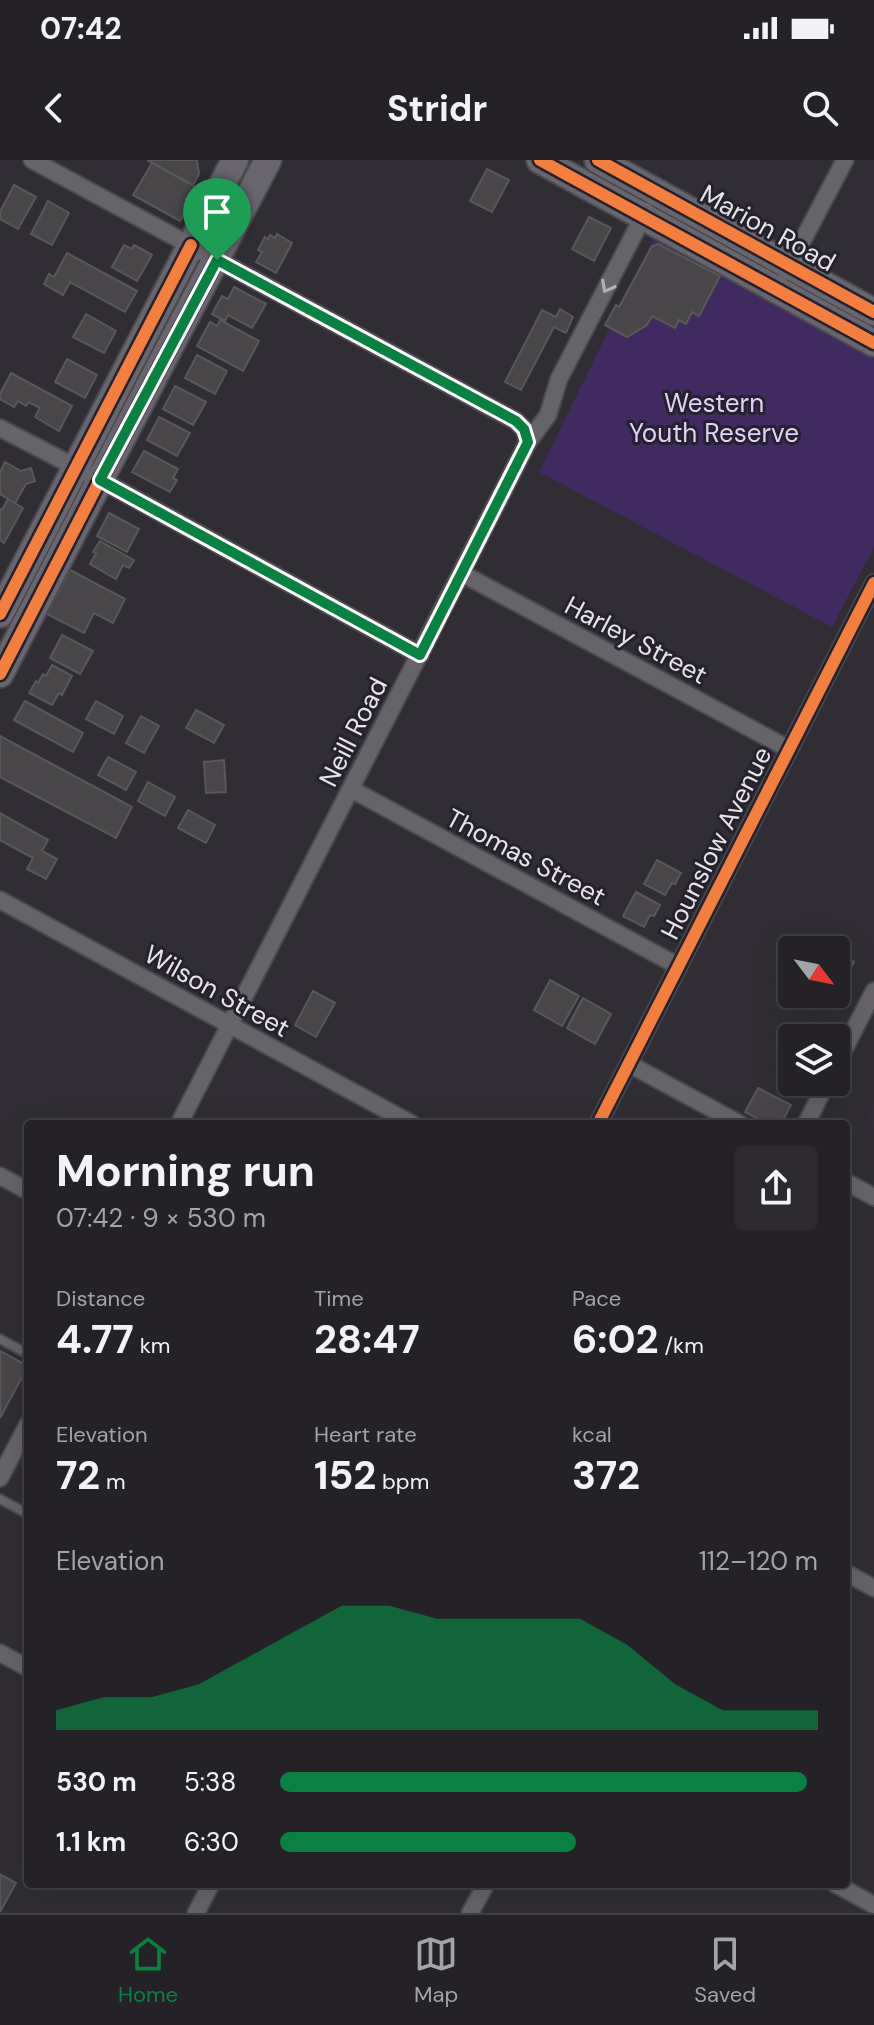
<!DOCTYPE html>
<meta charset="utf-8">
<style>
body{margin:0;font-family:"DM Sans",sans-serif;background:#2c2a2f;color:#f1f3f6;height:100vh;display:flex;flex-direction:column;font-size:30px;white-space:nowrap}
*{box-sizing:border-box;margin:0}
p{font-size:26px;color:#a3a4a7}
.icon{flex:none;width:44px;height:44px;fill:none;stroke:currentColor;stroke-width:2;stroke-linecap:round;stroke-linejoin:round}
.map{position:relative;flex:1;overflow:hidden}
.drawer{position:absolute;left:24px;top:960px;width:826px;height:768px;display:flex;flex-direction:column;background:#242227;border-radius:8px;box-shadow:0 8px 32px #0002,0 0 0 2px #413f44}
.drawer>*{flex:none}
.needle{width:52px;rotate:122deg}
.tools{position:absolute;left:778px;top:776px;display:grid;gap:16px}
.tools a{display:grid;place-items:center;width:72px;height:72px;border-radius:8px;background:#242227;box-shadow:0 8px 32px #0002,0 0 0 2px #413f44;font-size:40px}
.pin{position:absolute;display:grid;place-items:center;width:68px;height:68px;color:#fff;margin:-82px -34px;border-radius:50% 50% 50% 0;rotate:-45deg;box-shadow:0 0 8px #0007}
.pin .icon{rotate:45deg}
.round{display:grid;place-items:center;flex:none;width:84px;height:84px;border-radius:8px;background:#2c2a2f}
.summary{display:flex;align-items:center;justify-content:space-between;height:136px;padding:0 32px}
h1{font-size:44px;font-weight:700;line-height:60px}
.stats{display:grid;grid-template-columns:repeat(3,1fr);gap:12px;height:136px;padding:8px 32px}
.stats div{display:grid;align-content:center}
.stats b{font-size:40px;font-weight:700}
.stats small{font-size:22px;font-weight:400}
.stats p{font-size:22px}
.chart{height:224px;padding:16px 32px}
.chart p{display:flex;justify-content:space-between}
.chart svg{width:100%;height:144px;margin-top:8px;fill:#0b8043;opacity:.7}
ul{padding:0 32px;list-style:none;font-size:26px}
li{display:grid;grid-template-columns:128px 96px 1fr;align-items:center;height:60px}
li i{height:20px;border-radius:10px;background:#0b8043}
.status{display:flex;justify-content:space-between;align-items:center;height:56px;padding:0 40px;background:#242227;direction:ltr}
.status svg{height:22px;fill:currentColor}
header{display:flex;justify-content:space-between;align-items:center;height:104px;padding:0 32px;background:#242227;font-size:36px;font-weight:700}
.tab-bar{display:flex;justify-content:space-around;align-items:center;height:112px;border-top:2px solid #413f44;background:#242227;font-size:22px;color:#a3a4a7}
.tab-bar a{display:grid;justify-items:center;gap:4px}
.tab-bar .selected{color:#0b8043}
.map>svg:first-child{display:block}
.green{fill:#402a5f}
.building{fill:#484648;stroke:#595757;stroke-width:2}
.lines{fill:none;stroke-linecap:round;stroke-linejoin:round}
.service-casing{stroke:#4a494d;stroke-width:12}
.minor-casing{stroke:#4a494d;stroke-width:20}
.primary-casing{stroke:#4a494d;stroke-width:30}
.service{stroke:#666469;stroke-width:8}
.minor{stroke:#666469;stroke-width:16}
.primary{stroke:#68656f;stroke-width:26}
.cycleway-casing{stroke:#25212d;stroke-width:17}
.cycleway{stroke:#f27e40;stroke-width:12}
.oneway{stroke:#b3b0b7}
.route-casing{stroke:#fff;stroke-width:16}
.route{stroke:#0b8043;stroke-width:10}
.labels{text-anchor:middle;dominant-baseline:central;stroke-width:6;stroke-linejoin:round;paint-order:stroke}
.street-label{font-size:26px;fill:#e6e3eb;stroke:#25212d}
.park-label{font-size:26px;fill:#dfd1f9;stroke:#25212d}
</style>
<div class="status"><b>07:42</b><svg viewBox="0 0 49 12"><path d="M0 12V9h3v3zM5 12V6h3v6zM10 12V3h3v9zM15 12V0h3v12zM26 1h20v11H26zM47 4h2v5h-2z"/></svg></div>
<header><svg class="icon" aria-label="back" viewBox="0 0 24 24"><path d="M15 5l-7 7 7 7"/></svg>Stridr<svg class="icon" aria-label="search" viewBox="0 0 24 24"><circle cx="10" cy="10" r="6"/><path d="M15 15l6 6"/></svg></header>
<div class="map">
<svg width="874" height="1753" viewBox="0 0 874 1753">
<rect width="100%" height="100%" fill="#302e34"/>
<path class="green" d="M655,76L874,199V387L832,467L539,312Z"/>
<path class="building" d="M147,0H197L199,14L193,25Z
M152,3L195,27V34L180,61L133,35Z
M487,9L509,20L492,52L470,41Z
M14,25L36,37L18,69L0,59V52Z
M48,41L69,53L52,85L31,74Z
M589,57L611,68L594,101L572,89Z
M277,74L292,83L276,113L256,102L262,92L258,90L265,77L268,79L270,75L275,78Z
M658,84L720,116L699,156L692,152L686,164L679,160L675,168L652,156L647,165L627,177L605,165L616,145L619,147L652,86Z
M124,85L132,89L134,85L152,95L137,121L112,107Z
M67,93L137,131L125,152L70,122L63,135L44,124L49,114L54,117Z
M234,127L266,144L252,168L228,155L225,161L212,154L222,136L228,139Z
M560,149L573,157L566,173L554,167L521,230L505,222L542,150L556,157Z
M86,154L116,171L104,193L73,177Z
M220,160L259,181L243,211L197,186L210,162L217,166Z
M197,195L227,211L215,234L185,218Z
M67,199L97,215L85,238L55,222Z
M11,213L72,246L59,271L35,257L40,248L29,242L26,246L18,241L14,247L0,239V234Z
M175,226L206,242L193,265L163,249Z
M159,257L190,273L177,296L147,280Z
M144,291L178,309L173,318L177,320L170,332L132,312Z
M5,302L21,311L31,308L35,321L26,324L15,343L0,334V312Z
M8,339L23,348L4,383L0,380V349L2,350Z
M109,353L139,369L127,392L97,376Z
M100,381L134,400L129,408L123,405L116,419L90,404L96,393L93,392Z
M70,410L125,439L113,463L94,453L84,473L47,454Z
M62,475L93,491L80,514L50,498Z
M52,505L72,516L62,535L59,533L52,545L29,533L36,521L38,523L43,514L46,516Z
M25,541L83,573L73,592L14,560Z
M96,541L123,556L114,574L86,559Z
M196,550L224,565L214,583L186,568Z
M141,556L159,566L144,593L126,583Z
M0,576L132,647L116,678L0,617Z
M108,597L136,612L126,630L98,615Z
M224,600L226,632L206,633L204,602Z
M148,622L175,637L165,656L138,641Z
M188,650L215,665L206,683L178,668Z
M0,653L48,680L42,691L57,699L46,719L27,709L33,698L0,680Z
M657,700L681,713L675,724L672,723L665,735L644,724Z
M636,732L660,745L654,756L650,755L644,767L623,756Z
M836,792L854,802L841,826L836,823Z
M550,820L579,836L562,866L534,850Z
M313,831L335,843L316,877L295,865Z
M583,838L611,854L595,884L567,868Z
M758,928L791,945L781,964H768L745,952Z
M0,1191L28,1206L0,1258Z
M0,1714L16,1723L0,1752Z"/>
<g class="lines">
<defs>
<path id="service" d="M0,1179L28,1194
M0,1339L28,1354"/>
<path id="minor" d="M32,0L516,261L524,269L528,282
M786,112L845,0
M0,268L108,324L420,495
M461,413L789,589
M351,629L678,806
M0,740L412,964
M629,904L740,964
M836,905L874,831
M179,964L528,282L548,255L559,219L646,51
M598,964L874,423
M806,964L827,922
M0,1016L28,1031
M846,1022L874,1037
M0,1318L28,1264
M846,1413L874,1428
M0,1493L28,1508
M835,1724L874,1745
M196,1753L211,1724
M470,1753L486,1724"/>
<path id="primary" d="M540,0L874,183
M598,0L874,152
M0,454L235,0
M0,514L100,320L268,0"/>
</defs>
<use href="#service" class="service-casing"/>
<use href="#minor" class="minor-casing"/>
<use href="#primary" class="primary-casing"/>
<use href="#service" class="service"/>
<use href="#minor" class="minor"/>
<use href="#primary" class="primary"/>
<defs>
<path id="cycleway" d="M540,0L874,183
M598,0L874,152
M0,454L191,85
M0,514L100,320L217,100
M598,964L874,423"/>
</defs>
<use href="#cycleway" class="cycleway-casing"/>
<use href="#cycleway" class="cycleway"/>
</g>
<defs><path id="oneway-chevron" d="M-2-3.5L2.5 0L-2 3.5" fill="none" stroke-width="1.6" stroke-linecap="round" stroke-linejoin="round" transform="scale(2)"/></defs>
<use class="oneway" href="#oneway-chevron" transform="translate(607 127) rotate(118)"/>
<g class="lines">
<defs>
<path id="route" d="M217,100L516,261L524,269L528,282L420,495L100,320Z"/>
</defs>
<use href="#route" class="route-casing"/>
<use href="#route" class="route"/>
</g>
<g class="labels">
<g class="street-label">
<text transform="translate(768 68) rotate(29)">Marion Road</text>
<text transform="translate(636 480) rotate(28)">Harley Street</text>
<text transform="translate(353 572) rotate(-63)">Neill Road</text>
<text transform="translate(716 683) rotate(-63)">Hounslow Avenue</text>
<text transform="translate(526 697) rotate(28)">Thomas Street</text>
<text transform="translate(217 831) rotate(29)">Wilson Street</text>
</g>
<g class="park-label">
<text x="714" y="243">Western<tspan x="714" dy="30">Youth Reserve</tspan></text>
</g>
</g>
</svg>
<div class="tools">
<a><svg class="needle" viewBox="-14 -14 28 28"><path d="M0-13l5 13h-10z" fill="#e53935"/><path d="M0 13l5-13h-10z" fill="#a3a4a7"/></svg></a>
<a><svg class="icon" aria-label="layers" viewBox="0 0 24 24"><path d="M12 4l9 5-9 5-9-5zM3 14l9 5 9-5"/></svg></a>
</div>
<div class="pin" style="left:217px;top:100px;background:#1e9e55"><svg class="icon" aria-label="arrive" viewBox="0 0 24 24"><path d="M6 21V4h12l-3 4 3 4H6"/></svg></div>
<section class="drawer">
<div class="summary"><div><h1>Morning run</h1><p>07:42 · 9 × 530 m</p></div><a class="round"><svg class="icon" aria-label="share" viewBox="0 0 24 24"><path d="M12 15V3M7 8l5-5 5 5M5 13v7h14v-7"/></svg></a></div>
<div class="stats">
<div><p>Distance</p><b>4.77<small> km</small></b></div>
<div><p>Time</p><b>28:47</b></div>
<div><p>Pace</p><b>6:02<small> /km</small></b></div>
</div>
<div class="stats">
<div><p>Elevation</p><b>72<small> m</small></b></div>
<div><p>Heart rate</p><b>152<small> bpm</small></b></div>
<div><p>kcal</p><b>372</b></div>
</div>
<div class="chart"><p><span>Elevation</span>112–120 m</p>
<svg viewBox="0 0 160 44" preserveAspectRatio="none"><path d="M0 44V38L10 34L20 34L30 30L40 22L50 14L60 6L70 6L80 10L90 10L100 10L110 10L120 18L130 30L140 38L150 38L160 38V44z"/></svg>
</div>
<ul>
<li><b>530 m</b>5:38<i style="width:98%"></i></li>
<li><b>1.1 km</b>6:30<i style="width:55%"></i></li>
</ul>
</section>
</div>
<nav class="tab-bar">
<a class="selected"><svg class="icon" aria-label="home" viewBox="0 0 24 24"><path d="M3 11l9-7 9 7M6 9v11h12V9"/></svg>Home</a>
<a><svg class="icon" aria-label="map" viewBox="0 0 24 24"><path d="M3 6l6-2 6 2 6-2v14l-6 2-6-2-6 2zM9 4v14M15 6v14"/></svg>Map</a>
<a><svg class="icon" aria-label="saved" viewBox="0 0 24 24"><path d="M7 4h10v16l-5-4-5 4z"/></svg>Saved</a>
</nav>
